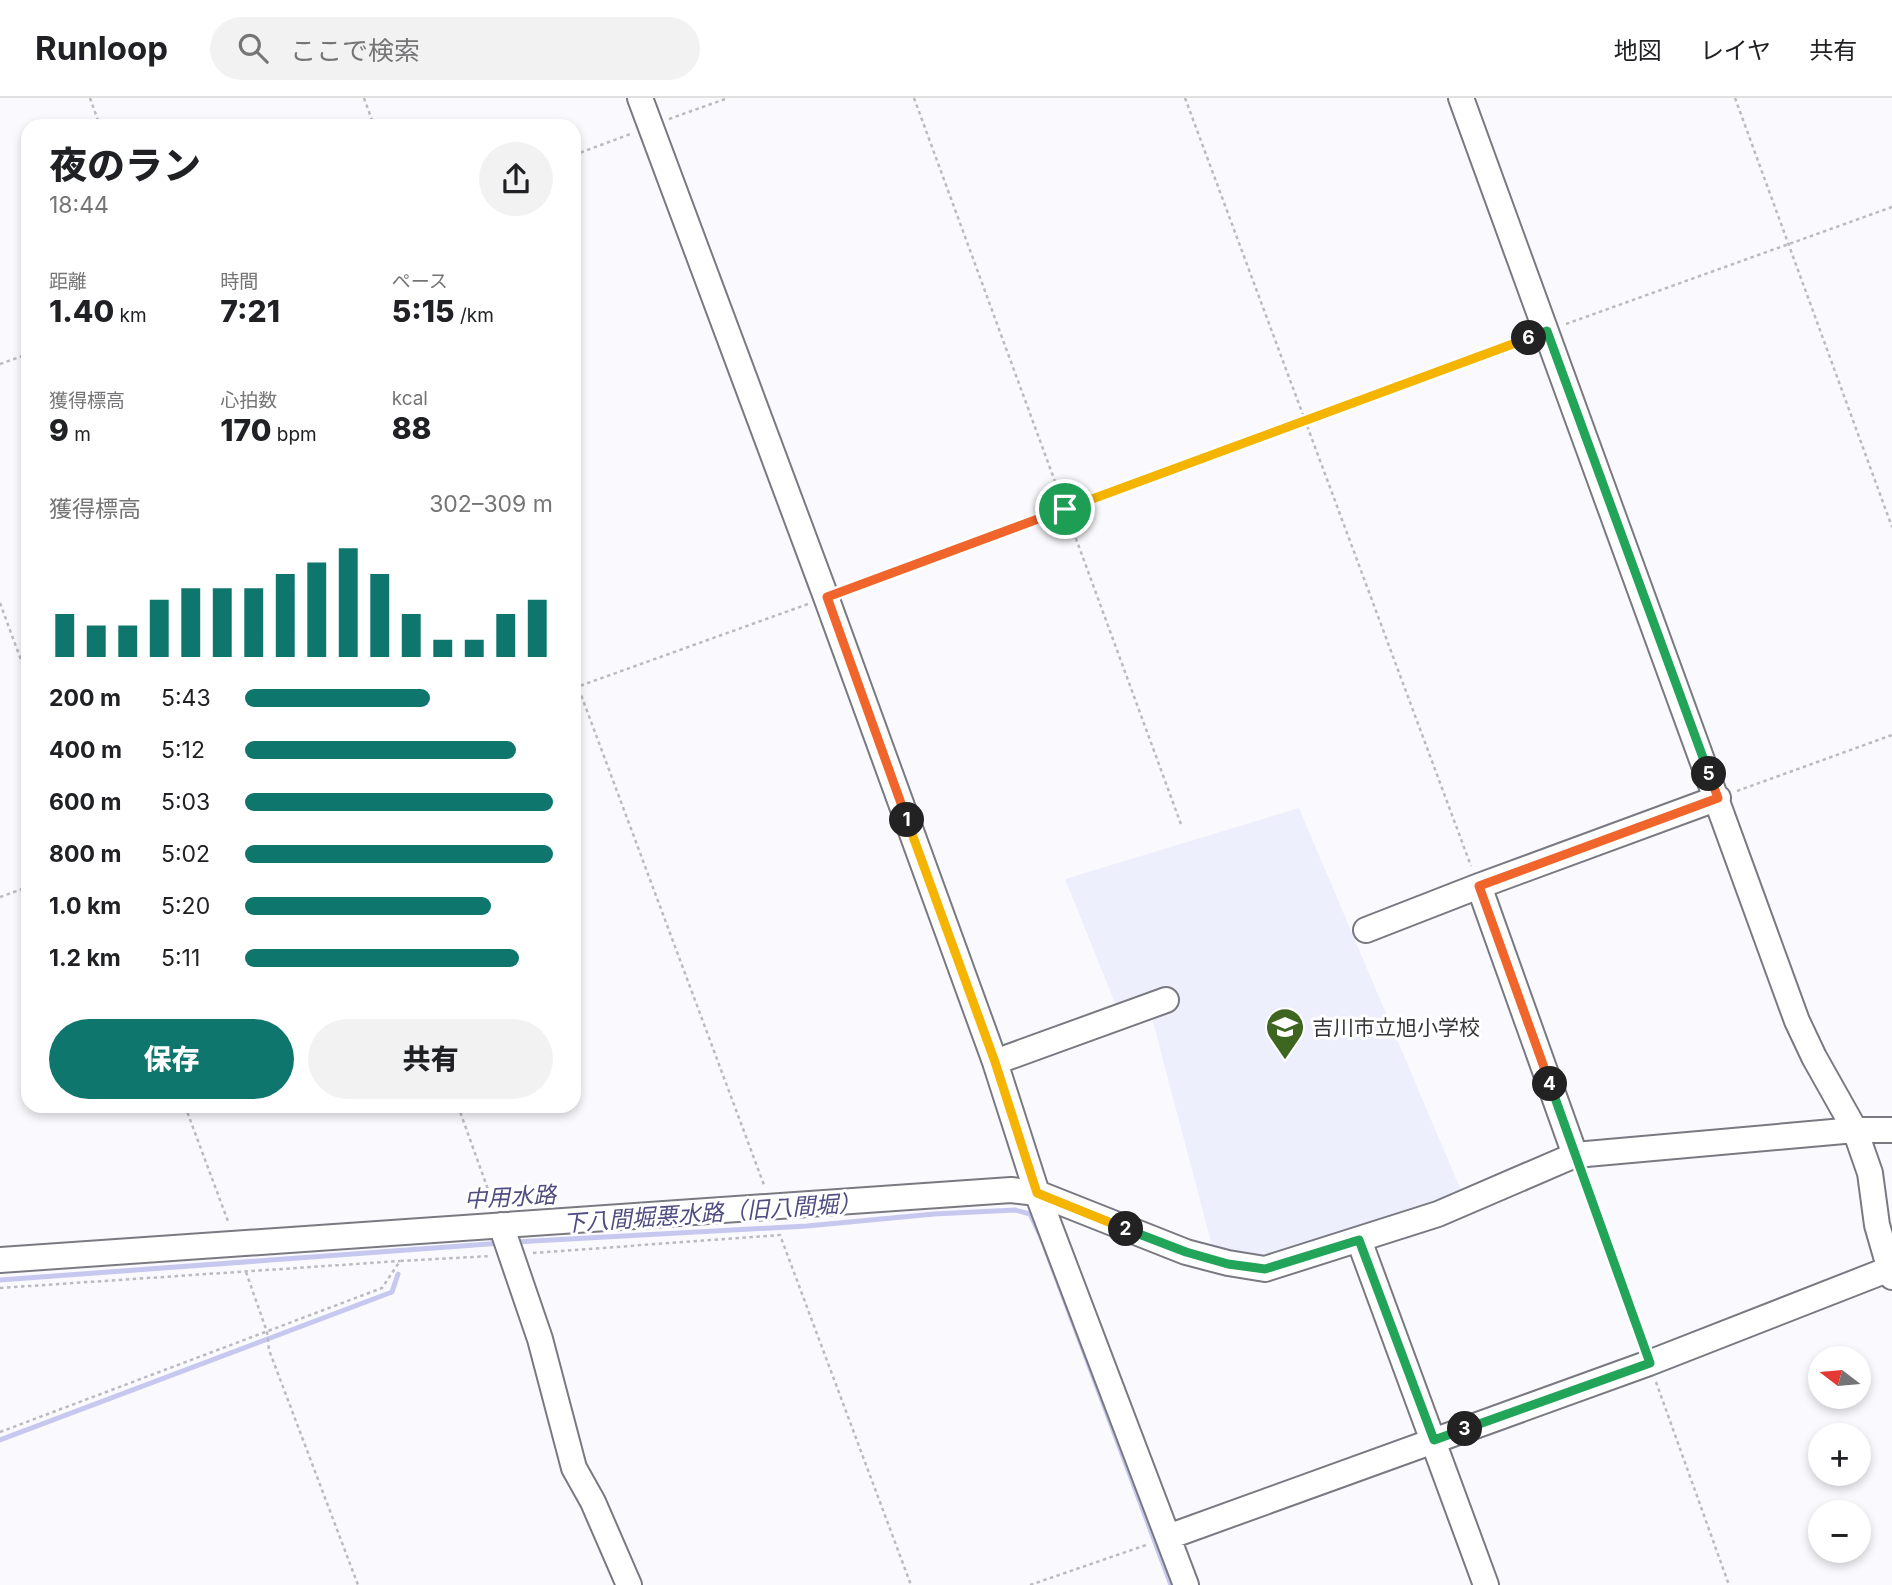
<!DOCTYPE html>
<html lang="ja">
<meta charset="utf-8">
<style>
body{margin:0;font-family:Inter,"Noto Sans JP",sans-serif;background:#f2f2f2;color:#202124;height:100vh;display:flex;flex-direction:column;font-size:26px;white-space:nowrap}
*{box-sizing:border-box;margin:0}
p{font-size:23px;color:#757577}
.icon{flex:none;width:38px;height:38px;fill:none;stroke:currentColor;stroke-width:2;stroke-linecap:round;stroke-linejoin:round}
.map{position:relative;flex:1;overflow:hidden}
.drawer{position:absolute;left:21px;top:21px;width:560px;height:994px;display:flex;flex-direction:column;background:#fff;border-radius:21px;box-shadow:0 4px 10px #0003}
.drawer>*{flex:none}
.needle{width:46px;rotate:286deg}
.tools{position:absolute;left:1808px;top:1248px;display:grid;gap:14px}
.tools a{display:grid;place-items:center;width:63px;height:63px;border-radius:50%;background:#fff;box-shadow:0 4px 10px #0003;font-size:35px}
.pin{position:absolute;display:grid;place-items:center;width:60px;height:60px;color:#fff;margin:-30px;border:4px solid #fff;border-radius:50%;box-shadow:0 2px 7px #0007}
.km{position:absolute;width:35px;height:35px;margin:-18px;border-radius:50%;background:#222;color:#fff;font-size:19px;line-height:35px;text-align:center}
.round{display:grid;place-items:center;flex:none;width:74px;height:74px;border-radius:37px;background:#f2f2f2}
.head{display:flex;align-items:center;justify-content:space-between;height:119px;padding:0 28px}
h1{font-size:38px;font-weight:800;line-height:52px}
.metrics{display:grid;grid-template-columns:repeat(3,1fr);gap:10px;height:119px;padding:7px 28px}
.metrics div{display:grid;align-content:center}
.metrics b{font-size:30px;font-weight:800}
.metrics small{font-size:19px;font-weight:400}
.metrics p{font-size:19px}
.chart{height:196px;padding:14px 28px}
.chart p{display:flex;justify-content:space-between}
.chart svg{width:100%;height:126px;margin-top:7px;stroke:#0f766e;stroke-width:6}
.button{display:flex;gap:14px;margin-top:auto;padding:14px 28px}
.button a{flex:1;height:80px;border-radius:42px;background:#0f766e;color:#fff;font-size:28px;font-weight:800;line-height:80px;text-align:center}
.button a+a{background:#f2f2f2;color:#202124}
ul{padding:0 28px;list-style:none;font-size:23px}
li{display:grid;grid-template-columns:112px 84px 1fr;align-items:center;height:52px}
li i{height:18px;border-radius:9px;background:#0f766e}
header{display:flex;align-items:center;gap:42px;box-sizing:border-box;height:98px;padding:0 35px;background:#fff;border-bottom:2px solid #e0e0e0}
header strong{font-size:33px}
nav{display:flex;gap:38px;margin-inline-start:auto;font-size:24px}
.search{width:490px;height:63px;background:#f2f2f2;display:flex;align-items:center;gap:18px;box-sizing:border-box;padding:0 24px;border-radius:38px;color:#757577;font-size:26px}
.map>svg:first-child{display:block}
.built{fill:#eeeffd}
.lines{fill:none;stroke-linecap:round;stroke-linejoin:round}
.stream{stroke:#c7c8f0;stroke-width:5}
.minor-casing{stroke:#797982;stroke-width:28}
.path{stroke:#bbbbbf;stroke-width:2.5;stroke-dasharray:3.5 3.5;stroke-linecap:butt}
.minor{stroke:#fff;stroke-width:24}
.split-1-casing{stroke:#fff;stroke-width:14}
.split-2-casing{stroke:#fff;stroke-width:14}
.split-3-casing{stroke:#fff;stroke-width:14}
.split-4-casing{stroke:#fff;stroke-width:14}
.split-5-casing{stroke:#fff;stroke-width:14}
.split-6-casing{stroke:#fff;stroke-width:14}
.split-7-casing{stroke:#fff;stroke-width:14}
.split-1{stroke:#f0652b;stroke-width:9}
.split-2{stroke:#f5b400;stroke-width:9}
.split-3{stroke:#22a559;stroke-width:9}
.split-4{stroke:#22a559;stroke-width:9}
.split-5{stroke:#f0652b;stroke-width:9}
.split-6{stroke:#22a559;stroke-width:9}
.split-7{stroke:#f5b400;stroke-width:9}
.labels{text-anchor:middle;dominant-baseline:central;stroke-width:6;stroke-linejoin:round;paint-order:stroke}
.poi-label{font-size:21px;fill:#36363a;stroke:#fff;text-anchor:start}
.water-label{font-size:23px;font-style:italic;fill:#4f4d82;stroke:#fff}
</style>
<header>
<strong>Runloop</strong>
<div class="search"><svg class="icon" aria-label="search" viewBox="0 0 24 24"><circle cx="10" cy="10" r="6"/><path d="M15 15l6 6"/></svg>ここで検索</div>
<nav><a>地図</a><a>レイヤ</a><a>共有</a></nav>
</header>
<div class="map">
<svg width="1892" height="1487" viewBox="0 0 1892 1487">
<rect width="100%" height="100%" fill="#fafafe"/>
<path class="built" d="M1299,710L1463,1097L1252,1163L1212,1148L1148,905L1119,915L1065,781Z"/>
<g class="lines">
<path class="stream" d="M515,1144L807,1128L934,1116L1015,1112L1030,1116L1041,1139L1171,1487
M0,1182L502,1145
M0,1342L392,1194L398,1176"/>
<defs>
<path id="minor" d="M640,0L826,499L995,964L1037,1095L1186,1487
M1461,0L1797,923L1814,959L1855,1032L1870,1075L1877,1127L1892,1179
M1479,788L1575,1057
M1366,832L1479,788L1718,700
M995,964L1166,902
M501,1127L540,1241L574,1370L593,1404L629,1487
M1359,1142L1486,1487
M0,1162L1011,1092L1037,1095L1186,1154L1228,1165L1265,1171L1438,1116L1575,1057L1855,1032H1892
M1168,1439L1649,1265L1892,1170"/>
</defs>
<use href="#minor" class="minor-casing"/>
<path class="path" d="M90,0L100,28
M364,0L374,28
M914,0L1182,729
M1185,0L1471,768
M1735,0L1892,429
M669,21L728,0
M574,57L633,35
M1566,226L1892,109
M0,266L28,256
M844,493L1527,241
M0,505L28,581
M574,578L764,1087
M574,590L808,506
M1737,693L1892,637
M0,799L28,789
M185,1008L229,1126
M458,1008L494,1108
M1582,1077L1642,1245
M533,1155L780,1137L911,1487
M246,1174L267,1234L269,1252L358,1487
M0,1190L400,1163
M1656,1284L1729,1487
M0,1334L382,1190L400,1163L491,1158
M1030,1487L1149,1446"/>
<use href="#minor" class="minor"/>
</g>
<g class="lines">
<defs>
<path id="split-1" d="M907,722L827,499L1065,411"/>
<path id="split-2" d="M907,722L995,964L1037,1095L1126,1131"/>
<path id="split-3" d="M1126,1131L1186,1154L1228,1166L1265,1171L1359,1142L1434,1342L1465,1331"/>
<path id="split-4" d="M1465,1331L1650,1265L1550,986"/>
<path id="split-5" d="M1550,986L1479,788L1718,700L1709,676"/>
<path id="split-6" d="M1529,240L1547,233L1709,676"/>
<path id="split-7" d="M1065,411L1529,240"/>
</defs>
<use href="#split-1" class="split-1-casing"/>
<use href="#split-2" class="split-2-casing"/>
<use href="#split-3" class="split-3-casing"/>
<use href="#split-4" class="split-4-casing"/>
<use href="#split-5" class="split-5-casing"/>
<use href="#split-6" class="split-6-casing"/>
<use href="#split-7" class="split-7-casing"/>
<use href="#split-1" class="split-1"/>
<use href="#split-2" class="split-2"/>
<use href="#split-3" class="split-3"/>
<use href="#split-4" class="split-4"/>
<use href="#split-5" class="split-5"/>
<use href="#split-6" class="split-6"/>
<use href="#split-7" class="split-7"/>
</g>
<defs>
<symbol id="school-pin" viewBox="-11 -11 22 30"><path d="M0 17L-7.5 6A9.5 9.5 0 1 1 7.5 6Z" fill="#3e6621" stroke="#fff"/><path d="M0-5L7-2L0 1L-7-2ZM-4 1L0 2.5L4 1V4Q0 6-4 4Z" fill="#fff"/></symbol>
</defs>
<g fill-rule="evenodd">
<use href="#school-pin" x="1263" y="907" width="44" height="60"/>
</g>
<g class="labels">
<g class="poi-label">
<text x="1312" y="929">吉川市立旭小学校</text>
</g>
<g class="water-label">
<text transform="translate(510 1099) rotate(-3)">中用水路</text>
<text transform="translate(712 1115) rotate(-4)">下八間堀悪水路（旧八間堀）</text>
</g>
</g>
</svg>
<div class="tools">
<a><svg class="needle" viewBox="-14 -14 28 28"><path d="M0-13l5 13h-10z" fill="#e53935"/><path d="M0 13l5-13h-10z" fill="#757577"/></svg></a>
<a>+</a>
<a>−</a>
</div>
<div class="pin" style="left:1065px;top:411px;background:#1e9e55"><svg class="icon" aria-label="arrive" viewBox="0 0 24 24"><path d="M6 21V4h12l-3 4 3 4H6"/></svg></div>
<b class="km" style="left:907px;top:722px">1</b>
<b class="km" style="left:1126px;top:1131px">2</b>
<b class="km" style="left:1465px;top:1331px">3</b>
<b class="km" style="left:1550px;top:986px">4</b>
<b class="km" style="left:1709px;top:676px">5</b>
<b class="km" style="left:1529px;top:240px">6</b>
<section class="drawer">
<div class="head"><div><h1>夜のラン</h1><p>18:44</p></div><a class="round"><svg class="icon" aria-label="share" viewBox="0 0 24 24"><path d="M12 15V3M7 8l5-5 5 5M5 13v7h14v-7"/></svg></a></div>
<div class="metrics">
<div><p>距離</p><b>1.40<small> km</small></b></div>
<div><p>時間</p><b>7:21</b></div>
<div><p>ペース</p><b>5:15<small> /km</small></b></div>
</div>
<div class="metrics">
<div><p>獲得標高</p><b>9<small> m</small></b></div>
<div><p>心拍数</p><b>170<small> bpm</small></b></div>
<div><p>kcal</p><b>88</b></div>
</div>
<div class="chart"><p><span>獲得標高</span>302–309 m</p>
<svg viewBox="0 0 160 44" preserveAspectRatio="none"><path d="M5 44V29M15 44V33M25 44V33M35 44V24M45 44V20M55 44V20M65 44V20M75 44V15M85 44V11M95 44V6M105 44V15M115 44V29M125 44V38M135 44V38M145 44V29M155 44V24"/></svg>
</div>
<ul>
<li><b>200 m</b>5:43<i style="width:60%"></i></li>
<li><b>400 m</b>5:12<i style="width:88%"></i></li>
<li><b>600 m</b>5:03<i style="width:100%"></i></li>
<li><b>800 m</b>5:02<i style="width:100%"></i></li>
<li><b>1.0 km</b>5:20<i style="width:80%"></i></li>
<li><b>1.2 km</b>5:11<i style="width:89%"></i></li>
</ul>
<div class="button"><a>保存</a><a>共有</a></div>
</section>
</div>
